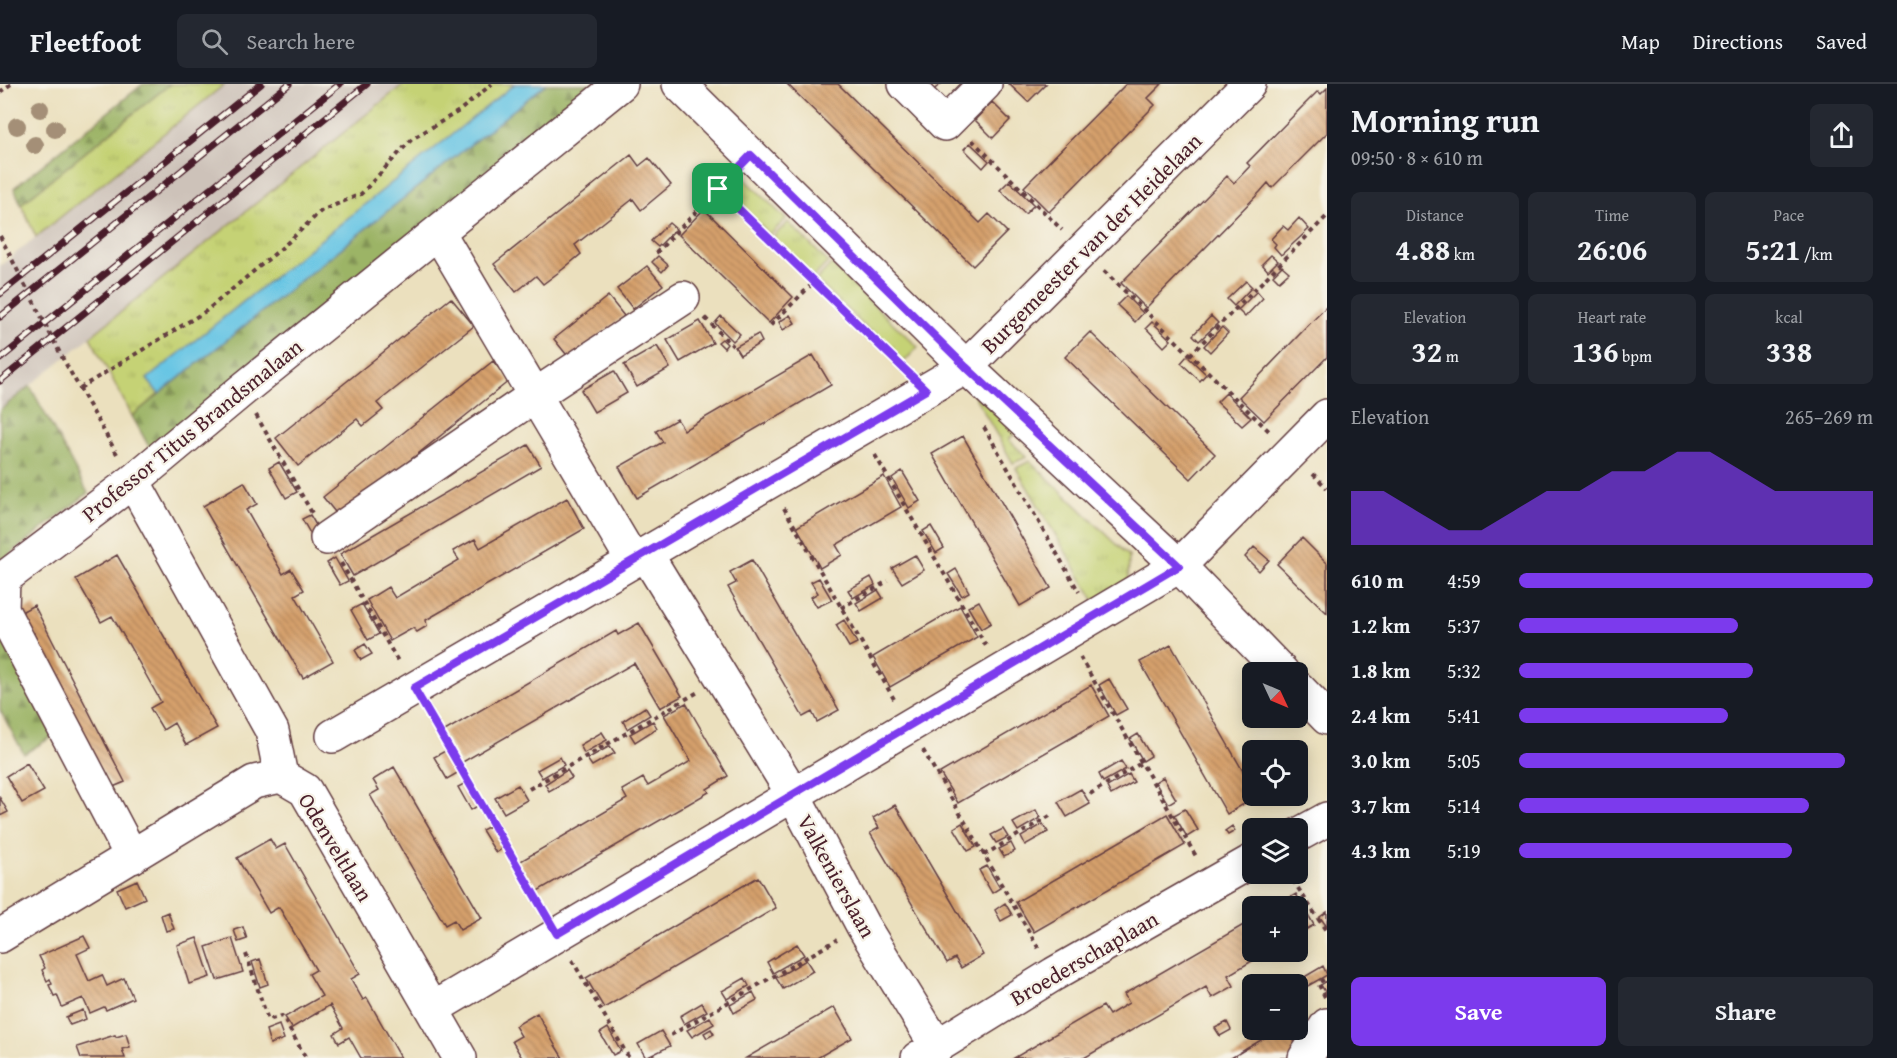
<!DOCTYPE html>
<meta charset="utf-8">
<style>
body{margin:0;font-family:"Gentium Book Plus",serif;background:#242831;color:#f1f3f6;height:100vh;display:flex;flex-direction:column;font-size:22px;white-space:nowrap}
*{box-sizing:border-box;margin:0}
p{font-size:20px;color:#9ea1a6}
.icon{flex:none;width:33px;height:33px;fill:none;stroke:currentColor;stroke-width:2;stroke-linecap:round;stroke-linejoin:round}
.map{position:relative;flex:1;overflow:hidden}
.details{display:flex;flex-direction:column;background:#171b24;width:570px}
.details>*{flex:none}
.needle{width:39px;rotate:134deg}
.fabs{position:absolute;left:1242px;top:578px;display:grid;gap:12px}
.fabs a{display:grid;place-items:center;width:66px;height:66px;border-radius:9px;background:#171b24;box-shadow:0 3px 15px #0003;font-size:30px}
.pin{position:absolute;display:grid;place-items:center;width:51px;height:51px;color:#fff;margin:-26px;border-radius:12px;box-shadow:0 3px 9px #0006}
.round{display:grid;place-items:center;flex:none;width:63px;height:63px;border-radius:9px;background:#242831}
.headline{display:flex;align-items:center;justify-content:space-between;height:102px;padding:0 24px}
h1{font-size:33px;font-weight:700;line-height:45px}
.metrics{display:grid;grid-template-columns:repeat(3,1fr);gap:9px;height:102px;padding:6px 24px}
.metrics div{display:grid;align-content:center;border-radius:9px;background:#242831;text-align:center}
.metrics b{font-size:30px;font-weight:700}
.metrics small{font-size:16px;font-weight:400}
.metrics p{font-size:16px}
.chart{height:168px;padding:12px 24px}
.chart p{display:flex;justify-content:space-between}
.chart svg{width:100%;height:108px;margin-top:6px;fill:#7c3aed;opacity:.7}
.primary-button{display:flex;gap:12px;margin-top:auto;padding:12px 24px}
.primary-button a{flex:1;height:69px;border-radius:9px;background:#7c3aed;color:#fff;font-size:24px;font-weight:700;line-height:69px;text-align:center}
.primary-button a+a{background:#242831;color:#f1f3f6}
ul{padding:0 24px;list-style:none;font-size:20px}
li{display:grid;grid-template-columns:96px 72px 1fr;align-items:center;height:45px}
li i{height:15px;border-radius:8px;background:#7c3aed}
header{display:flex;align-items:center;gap:36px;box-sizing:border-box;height:84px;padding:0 30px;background:#171b24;border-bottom:2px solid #363941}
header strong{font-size:28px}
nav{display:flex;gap:33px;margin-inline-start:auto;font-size:21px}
.search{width:420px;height:54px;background:#242831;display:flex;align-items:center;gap:15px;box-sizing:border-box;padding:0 21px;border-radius:9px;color:#9ea1a6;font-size:22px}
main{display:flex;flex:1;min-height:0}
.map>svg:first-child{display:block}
.industrial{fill:#cdc2b9}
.grass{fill:url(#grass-tufts);stroke:#887850;stroke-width:1.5}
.forest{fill:url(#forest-firs);stroke:#736a48;stroke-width:1.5}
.water{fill:#66c5e4;stroke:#587288;stroke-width:1.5}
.building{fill:url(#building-back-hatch)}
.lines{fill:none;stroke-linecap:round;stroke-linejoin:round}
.minor-casing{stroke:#623c41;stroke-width:36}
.path{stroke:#623c41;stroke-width:4;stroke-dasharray:4.5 4.5;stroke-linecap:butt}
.minor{stroke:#fff;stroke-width:33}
.rail-casing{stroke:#4a1f2b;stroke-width:7}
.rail{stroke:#f7f3e8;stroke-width:4.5;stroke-dasharray:14;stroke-linecap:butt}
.tree{fill:#a48f77}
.route-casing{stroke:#fff;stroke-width:12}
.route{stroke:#7c3aed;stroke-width:8}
.labels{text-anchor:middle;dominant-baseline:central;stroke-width:4.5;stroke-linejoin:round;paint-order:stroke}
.street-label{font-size:22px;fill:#4a1f2b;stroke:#f7f3e8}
</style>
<header>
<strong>Fleetfoot</strong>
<div class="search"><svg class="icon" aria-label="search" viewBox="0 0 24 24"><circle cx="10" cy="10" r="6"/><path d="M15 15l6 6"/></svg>Search here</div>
<nav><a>Map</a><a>Directions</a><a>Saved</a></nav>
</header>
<main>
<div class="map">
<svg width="1327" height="974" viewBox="0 0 1327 974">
<defs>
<pattern id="grass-tufts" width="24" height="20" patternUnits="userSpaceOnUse" patternTransform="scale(1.5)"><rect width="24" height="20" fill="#c5d274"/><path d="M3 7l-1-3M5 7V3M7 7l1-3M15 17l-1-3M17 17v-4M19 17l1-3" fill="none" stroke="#abb465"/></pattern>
<pattern id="forest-firs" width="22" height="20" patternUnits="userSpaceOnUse" patternTransform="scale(1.5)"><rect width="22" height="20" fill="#9cb466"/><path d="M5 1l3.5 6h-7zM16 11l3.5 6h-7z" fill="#819254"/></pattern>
<pattern id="building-back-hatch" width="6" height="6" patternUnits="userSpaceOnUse" patternTransform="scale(1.5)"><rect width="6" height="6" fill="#d5a06c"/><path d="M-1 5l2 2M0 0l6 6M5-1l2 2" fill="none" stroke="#af8259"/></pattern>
</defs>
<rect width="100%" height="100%" fill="#f7f3e8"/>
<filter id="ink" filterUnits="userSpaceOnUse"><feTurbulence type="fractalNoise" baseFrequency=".0167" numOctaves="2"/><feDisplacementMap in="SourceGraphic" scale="12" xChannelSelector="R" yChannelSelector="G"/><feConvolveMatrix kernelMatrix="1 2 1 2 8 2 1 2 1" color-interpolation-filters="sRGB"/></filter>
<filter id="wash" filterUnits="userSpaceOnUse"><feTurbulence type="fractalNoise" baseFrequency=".008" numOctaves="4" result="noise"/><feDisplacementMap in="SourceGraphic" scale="24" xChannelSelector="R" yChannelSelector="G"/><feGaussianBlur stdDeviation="1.35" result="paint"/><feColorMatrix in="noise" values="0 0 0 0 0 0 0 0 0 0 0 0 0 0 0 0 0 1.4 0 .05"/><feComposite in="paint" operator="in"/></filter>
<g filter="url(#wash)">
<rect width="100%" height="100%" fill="#ebe0be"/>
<path class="industrial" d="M225,0H404L0,326V182Z"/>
<path class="grass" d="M170,0H225L36,153L21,120Z
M404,0H515L147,295L159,310L132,332L90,253Z
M739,89L786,135L770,151L723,105Z
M788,138L828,178L813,194L772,154Z
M831,180L918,263L903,279L816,196Z
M970,304L1015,349L1009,356L1027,373L1013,379Z
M1030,377L1129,472L1128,504L1097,521L1016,384Z"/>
<path class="forest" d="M143,0H170L21,120L14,104Z
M546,0H600L152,368L132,332Z
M30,302L88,409L0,478V326Z
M0,539L60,648L24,670L0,626Z"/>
<path class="water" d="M515,0H546L159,310L147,295Z"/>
<g id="blocks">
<path class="building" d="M787,0H838L980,139L989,130L1007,148L973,182Z
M918,0H941L927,11Z
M1009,0H1046L1028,18Z
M1126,0H1162L1148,14L1155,21L1049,128L1024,103Z
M1327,4V49L1272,104L1268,99L1260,108L1146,224L1121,199L1227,92L1234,99L1250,82L1247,79L1300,25L1318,7L1321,10Z
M992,18L1010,36L993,54L975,36Z
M970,59L989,77L983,84L964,65Z
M631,71L639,82L649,74L671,101L641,126L633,115L575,161L581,170L563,185L543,200L536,192L516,208L494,180Z
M1009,97L1034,121L1025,130L1000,106Z
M704,125L793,213L769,239L679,151Z
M1299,134L1309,145L1281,171L1274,163L1276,160L1271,155L1283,142L1288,146Z
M669,139L676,145L658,163L651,157Z
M1271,171L1278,177L1268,187L1262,180Z
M658,172L668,181L662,188L652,178Z
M647,182L663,201L633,225L617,205Z
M1282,182L1289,188L1279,197L1273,191Z
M1246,197L1252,203L1234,222L1227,215Z
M1257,207L1263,214L1245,233L1238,226Z
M608,212L624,232L570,275L554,255Z
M1126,212L1143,229L1135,238L1117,221Z
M451,214L474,242L377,319L383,326L363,342L357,335L298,382L276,354Z
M1327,222V273L1264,337L1239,313Z
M790,231L795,239L783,246L779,238Z
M721,232L740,250L733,257L715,239Z
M1211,232L1218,239L1199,257L1193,251Z
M700,237L713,259L680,278L667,256Z
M1152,238L1171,256L1164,263L1146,244Z
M1222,243L1228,249L1210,268L1204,262Z
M1090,248L1215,370L1191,395L1065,273Z
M758,250L762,258L740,271L735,263Z
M722,255L727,260L724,264L718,258Z
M657,262L670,284L637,303L624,281Z
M813,271L831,301L637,414L619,383L663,358L656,347L677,335L684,346Z
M1187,272L1206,290L1200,297L1181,279Z
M493,277L509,297L339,433L323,413Z
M614,287L627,309L594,328L581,306Z
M1226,309L1251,334L1242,342L1217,318Z
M963,352L1051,504L1020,522L932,370Z
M528,361L541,382L353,492L340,470Z
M279,378L297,408L286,414L269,384Z
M902,387L920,417L909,424L892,394Z
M884,392L901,423L836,461L842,471L820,484L797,443Z
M244,398L257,420L246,426L283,490L291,485L304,506L295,511L333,577L303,594L203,422Z
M567,414L584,445L426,536L427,542L417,548L413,544L390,557L367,516L388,503L395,514L459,476L453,467L475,455L480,464Z
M310,431L323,453L315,458L302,435Z
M931,442L944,464L936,469L923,447Z
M1302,454L1327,479V529L1277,480Z
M1254,463L1269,476L1259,487L1245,473Z
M117,471L217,644L186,661L174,639L163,646L150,624L161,618L137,575L112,532L101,538L76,495Z
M915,471L924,486L902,499L892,484Z
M335,474L348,497L340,501L327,479Z
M752,476L839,626L817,638L812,628L803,633L728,503L736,499L730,488Z
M956,485L969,508L962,512L948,490Z
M871,493L875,501L853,514L848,506Z
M819,494L832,516L817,523L811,513L818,509L811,498Z
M878,506L883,514L861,527L856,519Z
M979,517L991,539L981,545L968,523Z
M362,520L379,550L368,556L351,526Z
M34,521L125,698L113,703L55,615L56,593H44L45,571H32L34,549L21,548L23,527Z
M960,522L977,553L890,603L873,573Z
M844,536L857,559L849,563L836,541Z
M639,539L682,612L660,624L634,579L461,679L443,648L616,547L618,551Z
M365,560L372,570L361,576L355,566Z
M1171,561L1252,703V711H1259L1227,730L1140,578Z
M1109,595L1127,625L1116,631L1099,601Z
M1091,601L1109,632L958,719L940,689Z
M686,619L728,692L707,705L709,708L536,808L519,778L627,715L622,706L643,694L648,702L691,677L664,631Z
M645,623L650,631L627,645L623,637Z
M653,637L657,644L635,658L630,650Z
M602,648L607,656L584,669L580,661Z
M1138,650L1151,672L1143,677L1130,655Z
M610,662L615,669L592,682L587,675Z
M447,666L459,688L447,695L434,673Z
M560,673L564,681L542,694L537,686Z
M1121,677L1126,685L1103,698L1099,690Z
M27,679L44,707L22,719L6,692Z
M394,683L482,834L460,846L454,836L445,841L370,711L379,706L373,696Z
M567,686L572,694L549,707L545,700Z
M1129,690L1134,698L1111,711L1107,703Z
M1163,693L1176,715L1168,720L1155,698Z
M466,699L479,721L471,726L458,703Z
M518,701L527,716L504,729L495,714Z
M1081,705L1090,720L1067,733L1058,718Z
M0,714L8,728L0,732Z
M895,721L983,871L961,884L955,874L947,879L870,749L879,744L873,734Z
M1185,725L1198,746L1187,753L1174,731Z
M1036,726L1040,734L1018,747L1013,739Z
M1167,730L1185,761L1034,848L1016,818Z
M962,739L976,763L968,767L954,744Z
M1043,740L1048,748L1025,761L1021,753Z
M490,742L503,764L496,769L482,746Z
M1232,742L1235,747L1228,751L1225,747Z
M1003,745L1008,753L996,759L991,751Z
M270,755L276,765L285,760L360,890L351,895L363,916L367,914L401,974H361L349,953L339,959L334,950L343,944L330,921L292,944L285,933L322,912L309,890L316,886L279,823L269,829L237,774Z
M1011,759L1015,767L1004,773L999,765Z
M987,782L1000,804L992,809L979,786Z
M758,793L776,824L604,924L586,894Z
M137,796L145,814L125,823L117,805Z
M1296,810L1314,841L1298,850V822H1276Z
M1005,819L1012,831L1001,837L995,826Z
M168,828L174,845L166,847L161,831Z
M1327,828V843L1320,833Z
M1252,836V867H1269L1228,891L1234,902L1212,914L1206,903L1084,974H1014L1103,922L1109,931L1129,919L1124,910Z
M243,843L247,855L238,858L234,846Z
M84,852L90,864L77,870L89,897L102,891L107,902L124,894L133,914L106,926L104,923L90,929L83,914L62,923L57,911L54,912L49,901L52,900L50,895L47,897L42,886L45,884L39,872Z
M197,854L210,893L189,900L177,861Z
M232,854L243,888L217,896L206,863Z
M797,860L804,871L773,889L767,878Z
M260,875L268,900L260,903L252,878Z
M806,876L813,887L783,905L776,894Z
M1323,882L1327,891L1306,903L1301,895Z
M745,894L749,902L727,915L722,907Z
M1327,897V911L1321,901Z
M753,908L757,916L734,929L730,921Z
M702,919L707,927L684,940L680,932Z
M834,923L852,954L817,974H746Z
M83,926L86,935L70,941L66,933Z
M537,929L555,961L563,974H522L512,957L521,952L515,942Z
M710,933L714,940L692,953L687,946Z
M1227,938L1231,946L1220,952L1215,944Z
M279,941L284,955L270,960L266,946Z
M608,944L621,967L613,971L600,949Z
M711,945L714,950L707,954L704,949Z
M1269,945H1287L1299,965L1293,974H1231L1266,953Z
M661,947L670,962L646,974L638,960Z
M126,950L130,963L122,965L125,974H81L77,963L115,951L116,953Z"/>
</g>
</g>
<g filter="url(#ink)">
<use href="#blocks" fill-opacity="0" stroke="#623c41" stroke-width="1.5"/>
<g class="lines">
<defs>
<path id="minor" d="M679,0L966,283L1179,482L1282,588
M905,0L945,40L985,0
M438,148L633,477
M133,397L272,647L281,692L305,706L460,974
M327,454L534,312L683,214
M646,470L793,710L863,842L936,961
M1298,604L1327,634
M333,652L966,283L1249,0
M1298,751L1327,735
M132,773L2,526L3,495L133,397L241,307L621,0
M0,852L254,698L281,692
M432,925L1179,482L1327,332
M918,974L1054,890L1252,777
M1305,974L1327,941"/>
</defs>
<use href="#minor" class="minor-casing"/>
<path class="path" d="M0,8L11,0
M972,56L1062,146
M718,105L813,199L769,243
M0,152L63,275L117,370
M656,169L730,93
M1104,187L1271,349
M813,199L904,285
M705,234L733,262
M1190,271L1327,132
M80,304L206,227L284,162L321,127L361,110L412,55L459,27L492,0
M256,331L312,429
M984,343L1079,508
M875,371L986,562
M1313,390L1327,404
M784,424L894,615
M341,479L399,579
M841,524L888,497
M1080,573L1197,774
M429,630L543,826
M923,666L1039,865
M529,705L698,608
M1090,710L1141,679
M984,771L1050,732
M1288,789L1327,848
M246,870L268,936L282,932L306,974
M572,876L629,974
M1325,913L1318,899L1327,894
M671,951L837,856"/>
<use href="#minor" class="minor"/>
<defs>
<path id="rail" d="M0,210L261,0
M0,233L289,0
M0,275L340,0
M0,297L367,0"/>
</defs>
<use href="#rail" class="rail-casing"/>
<use href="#rail" class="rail"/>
</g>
<g class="tree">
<circle cx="40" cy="25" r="9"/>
<circle cx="17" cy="42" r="9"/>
<circle cx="55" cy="45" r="9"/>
<circle cx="35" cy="61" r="9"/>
</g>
</g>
<g class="lines" filter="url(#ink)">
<defs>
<path id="route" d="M751,71L966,283L1179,482L557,850L414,604L926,306L718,105Z"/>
</defs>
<use href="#route" class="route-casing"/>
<use href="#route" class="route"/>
</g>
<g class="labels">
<g class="street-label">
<text transform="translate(1091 159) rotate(-45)">Burgemeester van der Heidelaan</text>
<text transform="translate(192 346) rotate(-39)">Professor Titus Brandsmalaan</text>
<text transform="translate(336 763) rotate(59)">Odenveltlaan</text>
<text transform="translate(837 792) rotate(61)">Valkenierslaan</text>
<text transform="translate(1084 874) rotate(-30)">Broederschaplaan</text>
</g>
</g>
</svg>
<div class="fabs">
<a><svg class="needle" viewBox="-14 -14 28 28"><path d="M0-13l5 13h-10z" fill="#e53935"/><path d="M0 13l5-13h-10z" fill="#9ea1a6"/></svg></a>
<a><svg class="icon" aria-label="locate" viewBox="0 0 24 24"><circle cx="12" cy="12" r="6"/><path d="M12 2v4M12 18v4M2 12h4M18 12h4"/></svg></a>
<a><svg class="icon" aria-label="layers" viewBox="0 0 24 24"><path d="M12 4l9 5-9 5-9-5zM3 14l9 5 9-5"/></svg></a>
<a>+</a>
<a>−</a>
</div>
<div class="pin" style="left:718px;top:105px;background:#1e9e55"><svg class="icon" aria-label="arrive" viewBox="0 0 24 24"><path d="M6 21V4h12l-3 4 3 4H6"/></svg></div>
</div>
<section class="details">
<div class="headline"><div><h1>Morning run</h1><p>09:50 · 8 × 610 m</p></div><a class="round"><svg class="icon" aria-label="share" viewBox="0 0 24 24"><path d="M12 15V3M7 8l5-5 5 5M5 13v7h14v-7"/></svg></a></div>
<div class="metrics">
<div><p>Distance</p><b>4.88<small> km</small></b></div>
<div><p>Time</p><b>26:06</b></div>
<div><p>Pace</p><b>5:21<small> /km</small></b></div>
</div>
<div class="metrics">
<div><p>Elevation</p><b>32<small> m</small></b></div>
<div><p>Heart rate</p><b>136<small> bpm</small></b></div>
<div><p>kcal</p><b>338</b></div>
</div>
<div class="chart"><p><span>Elevation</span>265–269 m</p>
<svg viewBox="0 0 160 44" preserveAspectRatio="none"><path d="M0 44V22L10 22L20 30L30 38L40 38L50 30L60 22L70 22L80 14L90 14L100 6L110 6L120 14L130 22L140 22L150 22L160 22V44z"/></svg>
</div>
<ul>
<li><b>610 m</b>4:59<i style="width:100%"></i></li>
<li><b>1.2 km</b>5:37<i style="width:62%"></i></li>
<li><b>1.8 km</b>5:32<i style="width:66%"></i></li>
<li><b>2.4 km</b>5:41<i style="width:59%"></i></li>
<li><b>3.0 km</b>5:05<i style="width:92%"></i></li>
<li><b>3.7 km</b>5:14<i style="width:82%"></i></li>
<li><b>4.3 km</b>5:19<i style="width:77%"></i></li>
</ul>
<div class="primary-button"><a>Save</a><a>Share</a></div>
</section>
</main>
